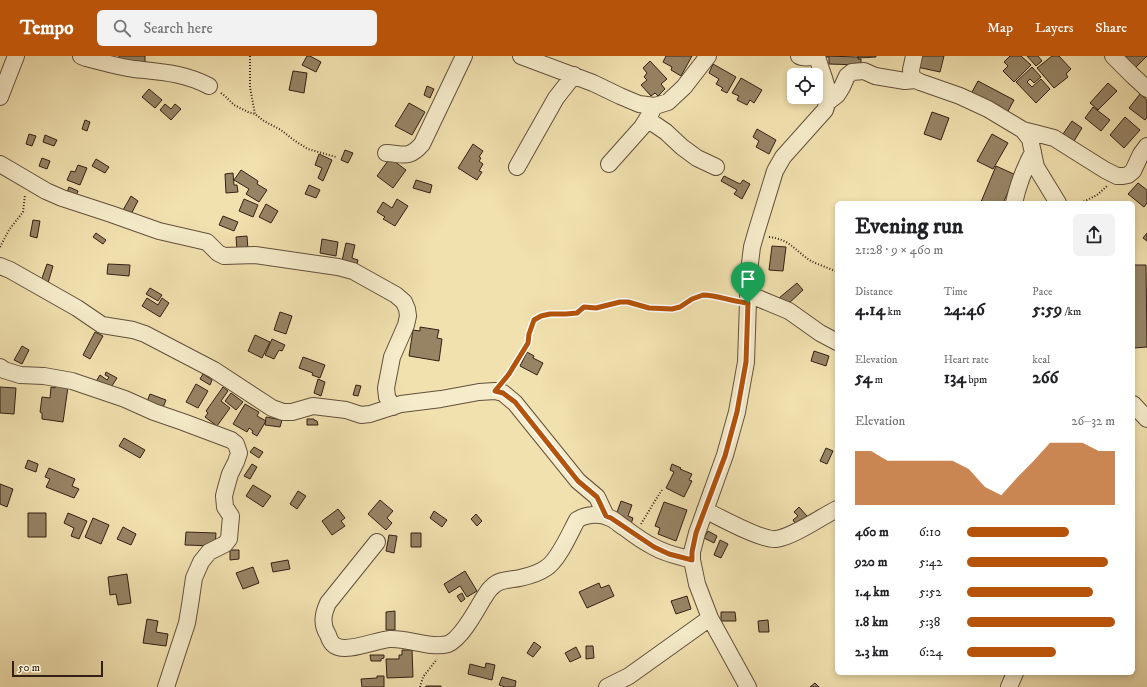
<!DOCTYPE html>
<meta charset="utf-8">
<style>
body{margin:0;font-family:"IM FELL DW Pica",serif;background:#f2f2f2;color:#202124;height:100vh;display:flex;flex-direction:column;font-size:15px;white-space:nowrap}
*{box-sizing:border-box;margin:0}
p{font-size:13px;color:#757577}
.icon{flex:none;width:22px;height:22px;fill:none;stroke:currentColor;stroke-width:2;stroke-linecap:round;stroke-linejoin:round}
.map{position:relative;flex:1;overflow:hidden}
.panel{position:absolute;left:835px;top:145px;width:300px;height:474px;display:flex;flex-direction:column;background:#fff;border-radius:6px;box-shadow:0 2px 6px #0003}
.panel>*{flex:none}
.controls{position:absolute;left:787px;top:12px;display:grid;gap:8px}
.controls a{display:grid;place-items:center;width:36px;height:36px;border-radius:6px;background:#fff;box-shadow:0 2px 6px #0003;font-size:20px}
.scale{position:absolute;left:12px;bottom:10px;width:91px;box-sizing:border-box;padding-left:4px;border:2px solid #332015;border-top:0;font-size:11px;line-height:14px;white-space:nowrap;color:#332015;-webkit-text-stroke:3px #f6eccb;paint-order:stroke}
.pin{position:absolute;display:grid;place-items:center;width:34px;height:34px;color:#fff;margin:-41px -17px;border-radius:50% 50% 50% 0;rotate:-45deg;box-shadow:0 0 4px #0007}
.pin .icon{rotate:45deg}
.round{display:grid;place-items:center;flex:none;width:42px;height:42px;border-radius:6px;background:#f2f2f2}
.headline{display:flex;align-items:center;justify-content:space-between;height:68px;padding:0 20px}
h1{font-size:22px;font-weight:800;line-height:30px}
.stats{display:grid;grid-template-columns:repeat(3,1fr);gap:6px;height:68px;padding:4px 20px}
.stats div{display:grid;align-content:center}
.stats b{font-size:17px;font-weight:800}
.stats small{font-size:11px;font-weight:400}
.stats p{font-size:11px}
.chart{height:112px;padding:8px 20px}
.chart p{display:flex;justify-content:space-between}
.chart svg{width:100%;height:72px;margin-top:4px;fill:#b45309;opacity:.7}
ul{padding:0 20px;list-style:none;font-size:13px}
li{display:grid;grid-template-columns:64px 48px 1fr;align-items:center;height:30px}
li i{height:10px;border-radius:5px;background:#b45309}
header{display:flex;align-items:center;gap:24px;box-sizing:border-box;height:56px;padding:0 20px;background:#b45309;color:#fff}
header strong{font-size:19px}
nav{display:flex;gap:22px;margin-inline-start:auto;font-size:14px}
.search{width:280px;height:36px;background:#f2f2f2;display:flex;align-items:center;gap:10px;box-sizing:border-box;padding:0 14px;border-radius:6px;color:#757577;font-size:15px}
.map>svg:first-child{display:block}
.building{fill:#968465;stroke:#332015}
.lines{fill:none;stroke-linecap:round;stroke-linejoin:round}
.minor-casing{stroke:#62503c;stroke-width:18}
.path{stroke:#332015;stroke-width:2;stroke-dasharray:1 2;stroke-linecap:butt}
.minor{stroke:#f6eccb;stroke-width:16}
.route-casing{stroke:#fff;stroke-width:8}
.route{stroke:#b45309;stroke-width:5}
</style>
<header>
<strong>Tempo</strong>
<div class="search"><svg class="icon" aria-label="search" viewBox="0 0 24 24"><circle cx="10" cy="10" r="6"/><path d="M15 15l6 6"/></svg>Search here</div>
<nav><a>Map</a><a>Layers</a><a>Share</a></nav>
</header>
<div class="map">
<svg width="1147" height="631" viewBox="0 0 1147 631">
<rect width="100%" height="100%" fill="#f1e1af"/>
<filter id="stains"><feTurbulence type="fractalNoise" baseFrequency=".005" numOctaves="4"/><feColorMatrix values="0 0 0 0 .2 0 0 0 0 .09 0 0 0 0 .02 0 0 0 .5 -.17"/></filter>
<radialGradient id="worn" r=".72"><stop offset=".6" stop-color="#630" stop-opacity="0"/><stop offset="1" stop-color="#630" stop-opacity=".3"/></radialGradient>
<path class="building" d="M119,0H145V6L118,5Z
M307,0H310L321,6L316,16L302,9Z
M666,0H692L681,20L671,14L672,11L663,6Z
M825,0L858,1V3H861V9L829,8V1H825Z
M858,0H876V1L858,2Z
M920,0H944L940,16L917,11Z
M1010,0H1021L1031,9L1014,26L1003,15L1008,10L1004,6Z
M1027,0H1038L1042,5L1036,10Z
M1052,0H1059L1071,13L1066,18L1068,21L1054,32L1037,12Z
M1125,0H1147L1132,15L1121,3Z
M650,5L667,23L661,28L665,33L658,40L655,37L651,40L641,29L647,24L644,21L647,17L643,12Z
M713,8L736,21L727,37L721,34L723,32L716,28L719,23L709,17Z
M1032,11L1041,21L1034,27L1030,23L1027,26L1032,31L1041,23L1050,33L1036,47L1016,26Z
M293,15L307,17L304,37L289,34Z
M741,22L762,34L754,47L750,44L747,49L737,44L739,40L732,37Z
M978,25L1014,44L1007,57L971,38Z
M1108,27L1117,35L1098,54L1090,47Z
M427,30L434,33L430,42L424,39Z
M149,33L162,44L155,52L142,41Z
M1140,38L1147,44V62L1145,64L1129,52Z
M409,47L425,56L412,79L395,70Z
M165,48L171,53L175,48L181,53L171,64L160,54Z
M1093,51L1110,64L1101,75L1085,62Z
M932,56L949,62L941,84L924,78Z
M1125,61L1140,74L1124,92L1110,79Z
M85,64L90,66L87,75L82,73Z
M1072,65L1082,72L1074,85L1063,78Z
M757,73L776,84L769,98L756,91L759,85L753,81Z
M29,78L36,80L32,90L26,88Z
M992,78L1008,87L993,113L977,105Z
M45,79L57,84L54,90L43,86Z
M473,88L483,95L479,101L481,102L479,105L483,108L479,115L482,116L477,124L458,112Z
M345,94L353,97L348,107L341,104Z
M319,98L332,104L323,125L318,122L322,112L315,109Z
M42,102L50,105L47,113L39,110Z
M390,102L406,114L393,132L377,120Z
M96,103L109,111L105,117L92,110Z
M78,109L87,112L80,129L67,124L71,115L75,116Z
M996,110L1016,119L1003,147H985L981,146Z
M241,114L258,125L257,128L267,134L259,146L246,138L249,133L234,124Z
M233,117L234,129H237L238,136L226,137L225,118Z
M724,120L740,128L743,124L750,128L742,143L734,138L737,134L721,125Z
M416,124L432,129L430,137L413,132Z
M1138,127L1147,134V147L1144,151L1128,138Z
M309,129L320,134L316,142L305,138Z
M69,131L78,135L76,140L67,136Z
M131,140L138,145L130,160L122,156Z
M244,143L258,149L253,161L239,155Z
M397,143L408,150L395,170L383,163L385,161L377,156L383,146L392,152Z
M266,148L278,155L271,167L259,161Z
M223,160L238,166L234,175L219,169Z
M33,164L40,165L37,182L30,180Z
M96,177L106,184L103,188L93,181Z
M1147,177V185L1143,182Z
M247,180L248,194L237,195L236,181Z
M322,183L338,186L336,200L320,197Z
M346,187L355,189L352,202L358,204L357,208L342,205Z
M772,190L786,191L783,215L769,214Z
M47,208L53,210L48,227L41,225Z
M108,208L130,209L129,220L107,218Z
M1133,209H1146L1147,291L1134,292Z
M797,227L803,234L786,250L779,242Z
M150,232L162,239L158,245L146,238Z
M147,242L158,249L162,242L169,247L160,261L142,250Z
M280,256L292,260L286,278L274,274Z
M420,271L439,274L437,282L442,283L439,305L409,300L413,274L420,275Z
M95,276L103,280L90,303L83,299Z
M255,279L270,286L262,302L248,295Z
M272,283L285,289L282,295L279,294L274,303L265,299Z
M22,290L29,294L22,308L14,304Z
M814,295L829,300L826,310L811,305Z
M527,296L534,300L533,302L543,307L537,319L520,310Z
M303,301L325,309L320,322L312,319L313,317L299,312Z
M106,316L117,322L108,336L95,327L100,319L107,324L109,321L105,319Z
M203,318L212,324L210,329L200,323Z
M318,323L325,326L321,340L314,337Z
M196,328L208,335L198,352L186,346Z
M56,329L68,331L63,366L42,363V357L40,356L42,341L50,342L51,331L55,332Z
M356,329L361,330L358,340L353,339Z
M0,331L16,332L14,358L0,357Z
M223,331L228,335L221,345L230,352L217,370L205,361L208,357L206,355Z
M231,337L243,346L236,354L225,345Z
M150,338L166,344L162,354L146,348Z
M245,348L259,356L257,360L266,365L257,380L252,377L253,375L249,372L247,376L233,368Z
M266,361L282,364L280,371L265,369Z
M307,363H314V364L317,365L318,369H307Z
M124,382L145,394L140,402L119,390Z
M254,391L263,396L259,402L250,396Z
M826,392L833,395L827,408L820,405Z
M28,404L38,408L36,416L25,412Z
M252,408L257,411L250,423L244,420Z
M672,408L681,412L680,413L692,418L689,424L692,425L684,441L666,432L674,416L670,414Z
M49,412L75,423L72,430L79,433L74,442L46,431L50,423L45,421Z
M0,428L13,433L7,451L0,448Z
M253,429L271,440L263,451L246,440Z
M298,435L306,440L297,453L290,448Z
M380,444L393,455L387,462L392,467L386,474L368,458Z
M621,445L632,449L628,460L633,462L631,468L615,462Z
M664,446L687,454L676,485L658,478L660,472L655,470Z
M799,451L807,460L797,470L793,464L798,460L794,456Z
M338,453L345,462L341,465L345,470L332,479L322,465Z
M434,455L447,464L442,471L430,462Z
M28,457H46V481H28Z
M68,457L87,465L79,483L71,480L74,472L64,467Z
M476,458L482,465L477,470L471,463Z
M93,462L109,469L101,488L85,481Z
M123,471L136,478L131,489L117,483Z
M708,475L717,480L714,487L704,482Z
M186,476L216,477L215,490L185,489Z
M411,477H421V491H411Z
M389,479L397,480L394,497L386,495Z
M720,484L728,488L721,502L714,499Z
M230,494H239V503L230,504Z
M288,504L290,513L273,516L271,507Z
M253,511L259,527L243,533L236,517Z
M465,515L477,535L467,541L460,530L449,537L444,528Z
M127,518L131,547L118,549L116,538L110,539L108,521Z
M599,527L601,532L609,529L614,540L587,552L579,536Z
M462,537L465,543L461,546L457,540Z
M687,540L691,553L676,558L671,545Z
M395,555V574H386V556Z
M721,556H735L736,565H721Z
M147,563L158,565L156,576L168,578L166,590L143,587Z
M768,564L769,576H759L758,565Z
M534,586L541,591L533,601L527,597Z
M586,590H593L594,602L586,603Z
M576,591L581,601L570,606L565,597Z
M402,594H412L413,621L387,622L386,603H399V599H402Z
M370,599H384V602L381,603V605H371Z
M486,607L495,609L492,624L468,618L470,608L485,612Z
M377,620H384V631H362L361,623L377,622Z
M502,621L516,625L515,631H505L499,629Z
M815,627L819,631H810Z
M426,630H441V631H425Z"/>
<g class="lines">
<defs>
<path id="minor" d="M81,0L86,2C102,6 118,11 134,13C162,16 184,17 209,30
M521,0L593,27L620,40L639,48L655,50L668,46L684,31L708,0
M799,0C804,3 812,1 817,0
M914,0L911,14L912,22L920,26L960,40L988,53L1023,74L1030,83L1036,111L1058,147
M1113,0L1132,19L1147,33
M0,41L16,0
M828,46L837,39L842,31L847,20L852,16L864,15L875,20L905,25L915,24
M647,63L666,76L682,91L697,102L716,111
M1023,74L1054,82L1105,114L1117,120H1123L1128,119L1133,115L1141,98L1147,90
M386,97C404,98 409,103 422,88L464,0
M0,108L46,135L62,142L111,158L159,175L207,186L218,197L224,200L255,199L338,211L353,215L396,239L404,246L407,253L408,260L406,269L392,301L386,332L387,341L393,351
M609,108L642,71L652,55
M517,111L556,42L574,19
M1014,147C1018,129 1024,113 1033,96
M0,210L10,214L77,252L102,269L133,274L145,278L214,314L272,352L283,356H292L313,350L346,354L361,359L370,358L401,348L441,343L479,336L495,335L503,337L515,347L578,425L597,441L606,460
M748,238L789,255L820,277L837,286
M0,311L4,314L20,319L44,320L72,325L125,343L154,356L183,366L231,384L236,388L239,397L236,406L230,418L226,432L224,440L225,451L231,460L229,483L225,488L209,496L201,506L194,522L190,549L187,567L166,631
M1133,348L1147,363
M705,454C719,461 763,485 776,483C793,481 821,461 837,453
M377,486L328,547C323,558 321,568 328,579C329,582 331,587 334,589C345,598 376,584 390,583C408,582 431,593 448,588C461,583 476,555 483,543C486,539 488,534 492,531C499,523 511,524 520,522C529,520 539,517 546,512C558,505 570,477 577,464C586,458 600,457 610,462C615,464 620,469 625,472C634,479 644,486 654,491C666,498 679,500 692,504
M607,631L629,620L710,562
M748,631L710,562L697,528L692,504V496L697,477L725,399L737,356L746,306L749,215L752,191L756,177L775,115L783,101L825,54C833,35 821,18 817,0
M1009,631L1015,617"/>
</defs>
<use href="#minor" class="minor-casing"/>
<path class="path" d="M250,0V31L255,58
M221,37L225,40L234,49L248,56L255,58L264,65L281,74L295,85L308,93L336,101
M1081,147L1097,139L1107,130
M769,181C790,183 795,195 811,205C819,209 829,212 837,216
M0,191L9,174L23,156L25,139
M505,323L509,318L528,287L529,278L534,264L541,259L550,258H566L577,257L584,251L596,252L620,246H629L649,252L672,253L680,251L692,243L703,239H714L735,246
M641,468L658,440L662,434
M420,631L423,621L437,603"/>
<use href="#minor" class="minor"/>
</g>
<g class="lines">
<defs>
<path id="route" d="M703,239C718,239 732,246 748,247L746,306L737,356L725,400L696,477L692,496V504L669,498L654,491L611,462L606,460L597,441L578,425L515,346L503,337L495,335L509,318L528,287L529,278L534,264L541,260L550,258H566L577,257L584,251L596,252L620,246H628L649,252L672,253L680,251L692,243Z"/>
</defs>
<use href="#route" class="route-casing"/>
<use href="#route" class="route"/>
</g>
<rect width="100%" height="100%" filter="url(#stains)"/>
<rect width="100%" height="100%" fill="url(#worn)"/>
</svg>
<div class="controls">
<a><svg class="icon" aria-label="locate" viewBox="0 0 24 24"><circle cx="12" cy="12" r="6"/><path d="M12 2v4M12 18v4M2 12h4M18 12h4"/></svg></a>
</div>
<div class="scale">50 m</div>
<div class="pin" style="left:748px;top:247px;background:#1e9e55"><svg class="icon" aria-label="arrive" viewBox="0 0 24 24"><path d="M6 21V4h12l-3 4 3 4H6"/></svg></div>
<section class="panel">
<div class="headline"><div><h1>Evening run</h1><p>21:28 · 9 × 460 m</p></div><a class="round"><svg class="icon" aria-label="share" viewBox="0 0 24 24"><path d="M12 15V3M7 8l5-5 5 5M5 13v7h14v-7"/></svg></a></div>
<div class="stats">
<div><p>Distance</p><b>4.14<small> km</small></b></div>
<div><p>Time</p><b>24:46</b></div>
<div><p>Pace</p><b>5:59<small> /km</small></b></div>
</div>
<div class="stats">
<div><p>Elevation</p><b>54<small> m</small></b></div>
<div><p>Heart rate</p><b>134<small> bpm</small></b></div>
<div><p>kcal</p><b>266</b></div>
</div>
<div class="chart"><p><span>Elevation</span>26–32 m</p>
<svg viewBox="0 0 160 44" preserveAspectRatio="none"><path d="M0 44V11L10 11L20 17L30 17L40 17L50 17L60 17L70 22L80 33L90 38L100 27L110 17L120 6L130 6L140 6L150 11L160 11V44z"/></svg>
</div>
<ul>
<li><b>460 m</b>6:10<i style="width:69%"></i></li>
<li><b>920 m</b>5:42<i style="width:95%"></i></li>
<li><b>1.4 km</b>5:52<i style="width:85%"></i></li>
<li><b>1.8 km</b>5:38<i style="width:100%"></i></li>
<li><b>2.3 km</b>6:24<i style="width:60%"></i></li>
</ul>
</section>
</div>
